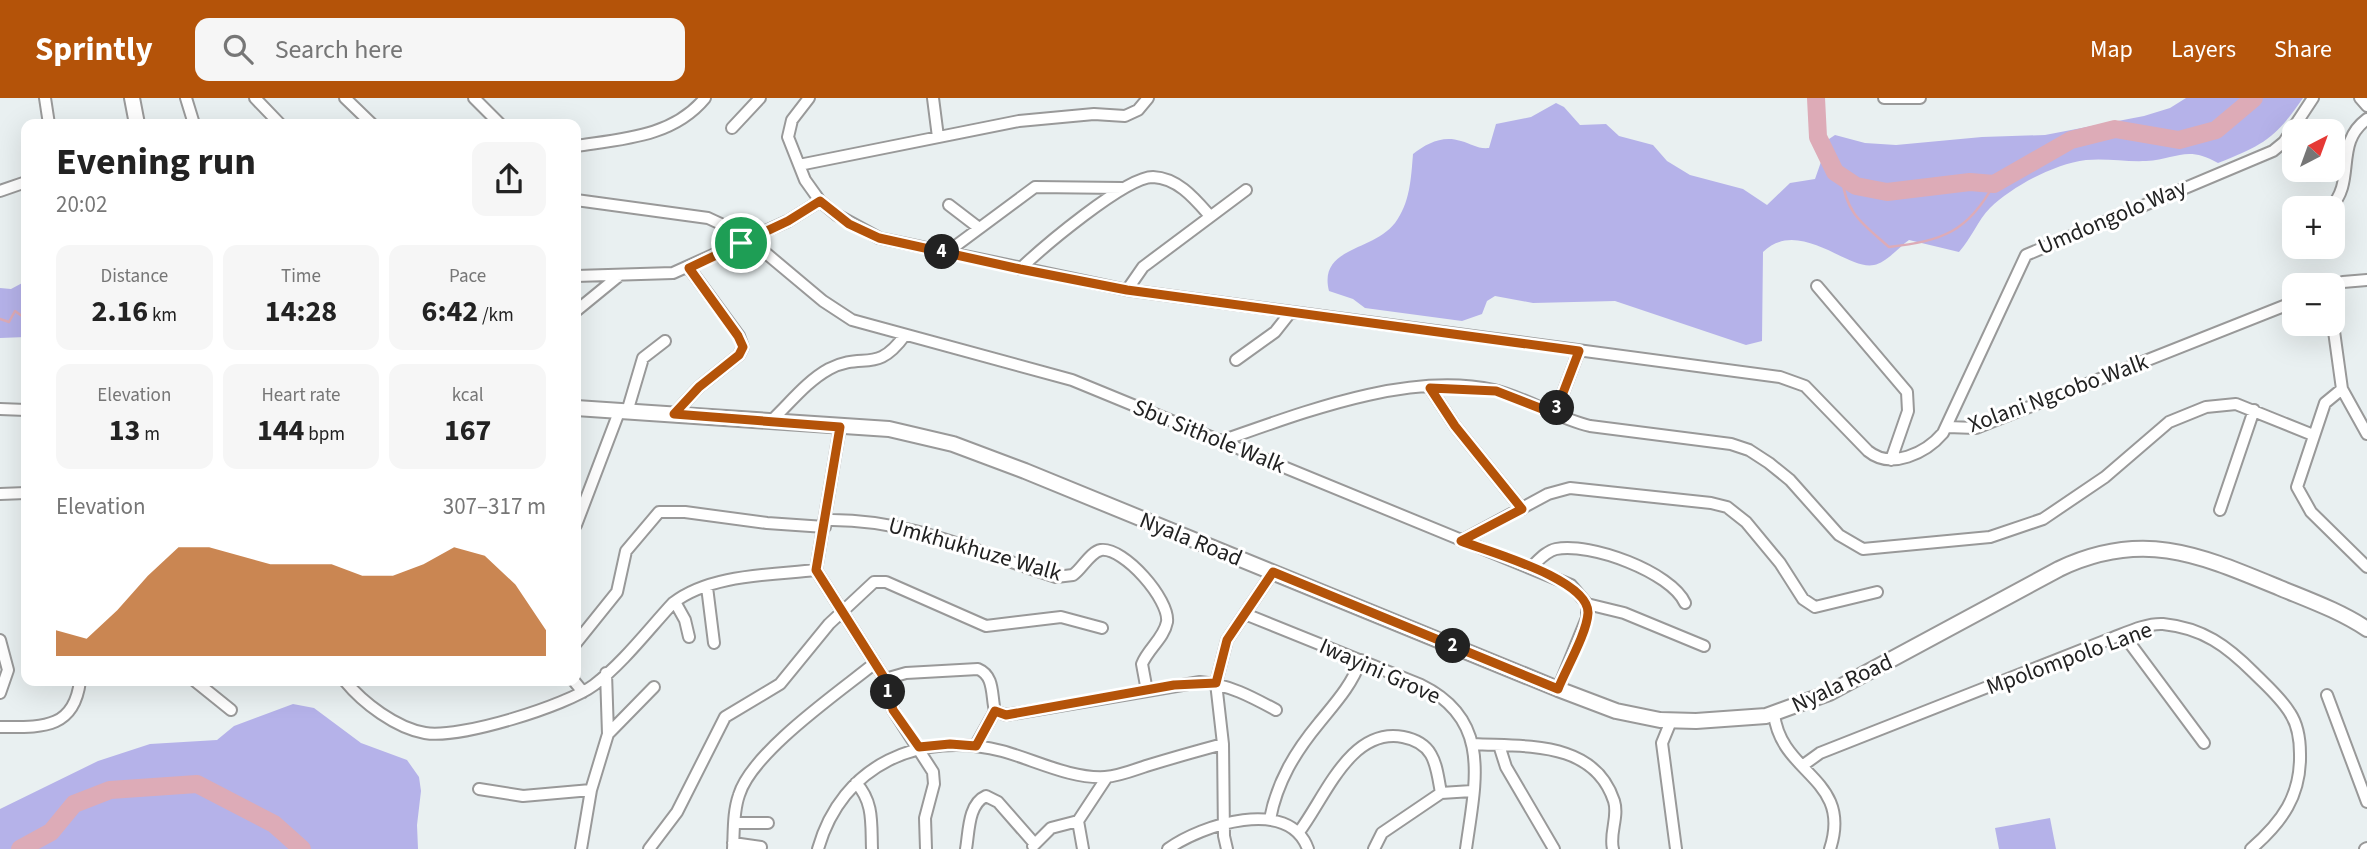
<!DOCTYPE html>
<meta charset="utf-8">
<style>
body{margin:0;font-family:"Source Sans 3",sans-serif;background:#f6f6f6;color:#222;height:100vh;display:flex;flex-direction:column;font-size:26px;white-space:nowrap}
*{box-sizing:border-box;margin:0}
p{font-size:23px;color:#767676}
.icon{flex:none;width:38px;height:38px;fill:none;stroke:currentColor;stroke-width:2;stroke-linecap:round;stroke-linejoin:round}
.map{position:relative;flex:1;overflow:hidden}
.drawer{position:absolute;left:21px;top:21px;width:560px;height:567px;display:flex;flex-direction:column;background:#fff;border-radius:14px;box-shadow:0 7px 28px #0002}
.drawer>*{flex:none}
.needle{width:46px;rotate:41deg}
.buttons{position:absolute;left:2282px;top:21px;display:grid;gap:14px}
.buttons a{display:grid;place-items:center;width:63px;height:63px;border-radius:14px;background:#fff;box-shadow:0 7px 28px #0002;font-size:35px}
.pin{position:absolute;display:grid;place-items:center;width:60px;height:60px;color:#fff;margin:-30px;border:4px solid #fff;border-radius:50%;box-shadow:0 2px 7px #0007}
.km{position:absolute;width:35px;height:35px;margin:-18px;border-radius:50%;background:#222;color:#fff;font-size:19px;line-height:35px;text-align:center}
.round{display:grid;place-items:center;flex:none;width:74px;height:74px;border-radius:14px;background:#f6f6f6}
.summary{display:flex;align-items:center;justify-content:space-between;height:119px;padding:0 35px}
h1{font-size:38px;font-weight:700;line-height:52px}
.figures{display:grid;grid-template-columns:repeat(3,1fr);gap:10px;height:119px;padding:7px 35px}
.figures div{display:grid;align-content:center;border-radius:14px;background:#f6f6f6;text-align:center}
.figures b{font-size:30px;font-weight:700}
.figures small{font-size:19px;font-weight:400}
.figures p{font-size:19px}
.chart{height:196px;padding:14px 35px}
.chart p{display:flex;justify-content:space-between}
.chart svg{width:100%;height:126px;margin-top:7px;fill:#b45309;opacity:.7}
header{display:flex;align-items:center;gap:42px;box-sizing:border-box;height:98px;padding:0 35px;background:#b45309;color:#fff}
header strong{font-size:33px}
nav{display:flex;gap:38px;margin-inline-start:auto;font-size:24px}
.search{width:490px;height:63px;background:#f6f6f6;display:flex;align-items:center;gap:18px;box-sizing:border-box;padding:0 24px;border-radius:14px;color:#767676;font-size:26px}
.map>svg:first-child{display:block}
.grass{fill:#b5b2e9}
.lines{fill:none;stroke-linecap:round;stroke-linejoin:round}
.stream{stroke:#ddabb7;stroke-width:2.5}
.river{stroke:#ddabb7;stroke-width:18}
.minor-casing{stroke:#999;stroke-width:14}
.tertiary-casing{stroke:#999;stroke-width:18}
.minor{stroke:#fff;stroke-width:10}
.tertiary{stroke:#fff;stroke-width:14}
.route-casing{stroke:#fff;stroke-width:14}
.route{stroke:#b45309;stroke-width:9}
.labels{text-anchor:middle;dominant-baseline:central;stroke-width:6;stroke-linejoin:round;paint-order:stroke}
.street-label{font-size:23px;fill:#222;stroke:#fff}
</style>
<header>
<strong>Sprintly</strong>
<div class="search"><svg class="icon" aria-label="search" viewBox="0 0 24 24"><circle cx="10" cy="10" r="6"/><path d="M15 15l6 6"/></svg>Search here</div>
<nav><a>Map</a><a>Layers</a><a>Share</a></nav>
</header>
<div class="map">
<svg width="2367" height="751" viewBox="0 0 2367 751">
<rect width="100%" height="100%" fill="#e9f0f1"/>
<path class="grass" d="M2186,0H2303C2275,41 2263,47 2218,65C2187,47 2177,61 2146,63C2126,64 2106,60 2086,62C2054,66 2013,88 1990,110C1978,122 1971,141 1959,154L1909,142C1899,149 1886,165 1874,167C1848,173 1799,119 1763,154L1762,243L1746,247L1615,203L1533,205L1495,198L1487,203L1482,216L1462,223L1365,210L1353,201L1329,193C1318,149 1372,154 1395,125C1410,105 1411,81 1413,56C1427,45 1443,37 1461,43C1472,46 1477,51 1489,50L1496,26L1531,19L1556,5L1564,9L1580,27L1606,26L1619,38L1653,47L1667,63L1690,77L1743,91L1767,107L1790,85L1815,81L1829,41L1835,37L1865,45L1896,47L1982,39L2045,37L2144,18L2170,10Z
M26,183V239L0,240V190L11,191Z
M293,606L314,610L361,645L407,662L419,679L421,693L417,727L418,751H0V711L98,663L150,646L217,642L234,628Z
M2050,720L2056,751H1999L1995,730Z"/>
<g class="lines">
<path class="stream" d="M1842,80C1846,116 1863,126 1889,149C1942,143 1968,134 1994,86
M0,221L9,224L15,213L26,221"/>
<path class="river" d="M1816,0L1818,39L1835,74L1856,88L1887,94L1970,84L1994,86L2071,42L2115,31L2179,42L2216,32L2254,0
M20,751L51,734L74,706L110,692L197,686L274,726L302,751"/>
<defs>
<path id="minor" d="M45,0L49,26
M186,0L194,26
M255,0L280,26
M345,0L372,26
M474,0L500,26
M809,0L792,22L788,39L805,82L820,103L837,117L879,140L1127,192L1780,279L1805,288L1868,353C1891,372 1926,355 1943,335L2026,157L2273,53L2284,44L2313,0
M933,0L938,39
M1884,0H1920
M2360,0L2367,8
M732,30L760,0
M576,48C622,41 673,39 705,0
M799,67L1019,23L1094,16L1125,18L1138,12L1148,0
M0,93L26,84
M576,102L708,120L721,126L742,145
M949,107L979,130
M2330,110C2357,83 2333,46 2367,21
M749,141L823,203L852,222L1072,282L1571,487L1587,506V520L1558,591
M946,155L1035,89L1122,90
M1020,171C1042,150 1125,79 1153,79C1178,80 1195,101 1210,118
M576,178L673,175L788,123L820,103
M1817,188L1907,294L1908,313L1891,362
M2333,189L2343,184L2367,182
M1127,192L1143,169L1246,92
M576,213L620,177
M2333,226L2342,291L2367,336
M1236,262L1275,234L1290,215
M1430,290L1455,328L1522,411
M2342,291L2325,305L2297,389L2311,414L2367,469
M0,311L26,312
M627,314L643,260L665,243
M674,316L699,289L739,257L743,249L739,238L689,170
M1555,316L1579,253
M772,322C790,305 807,283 829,271C864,253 876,277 905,237
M1947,329L1976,330L2294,204
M1221,343C1302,315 1407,273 1494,292C1527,300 1556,320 1590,328L1731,346L1749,352L1769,365L1790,382L1839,437L1863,451L1990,439L2043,421L2105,379L2169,324L2206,309L2236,306L2313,337
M0,396L26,395
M2220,412L2254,312
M826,422C908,420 979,455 1056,479L1073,477C1082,471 1090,454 1101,452C1124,449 1170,502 1167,524C1164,540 1148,551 1142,566L1147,593
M576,427L619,314
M1461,443L1548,396L1570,390L1711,405L1727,409L1746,424L1780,465L1803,501L1815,509L1877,494
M1530,470C1538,463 1546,453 1556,451C1590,444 1671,474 1685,505
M816,472L885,581L893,612L933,674L934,686L925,720L926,751
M816,472L840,329
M707,489L714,545
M675,504L685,522L689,539
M1587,506L1624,515L1704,548
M1245,516L1421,587C1493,622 1475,685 1466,751
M2123,536L2204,645
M0,542L8,572L0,595
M576,545L617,494L626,453L659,414H685L767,425L825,429
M885,581L906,575L978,571C995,578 991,598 995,613L1006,617L1200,584C1228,586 1252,599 1276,612
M195,583L231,612
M345,583C363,605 396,630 425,635C459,641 566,608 594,587C623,565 648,532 673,505C710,476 771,477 816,472
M574,583L583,594
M2327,597L2367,704
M1774,616C1781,677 1853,680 1830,751
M1671,623L1662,645L1676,751
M0,629C41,629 74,632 80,583
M608,636L654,589
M1474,646C1525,649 1594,642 1614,703C1619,719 1609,735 1613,751
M976,647L995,613
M1499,647L1506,669L1554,751
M1802,668L1820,655L2107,542C2124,536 2145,525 2163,526C2203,530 2227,548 2254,575C2267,588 2281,600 2290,615C2298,627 2300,642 2300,656C2301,698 2282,724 2251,751
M856,685C874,704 871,726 872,751
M479,691L523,698L591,692
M1270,721C1277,684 1295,654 1319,625C1336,604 1351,588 1361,562
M734,725H768
M1299,734C1325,700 1350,629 1403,639C1435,645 1436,667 1441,695
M733,745L761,749
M1033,748L1051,730L1078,723
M581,751L591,692L608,636L606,575
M649,751L677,714L725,619L780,586L829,526L874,484H886L986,528L1061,519L1102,530
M733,751C734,733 733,714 739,697C752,654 839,594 875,565
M818,751C842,666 921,632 1002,653C1035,662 1071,681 1105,679C1119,678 1134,672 1146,668C1172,660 1197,653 1223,646
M966,751C969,734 968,706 986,698L998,704L1034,745
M1083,751L1078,723L1107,679
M1168,751C1201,727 1289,698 1308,751
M1227,751L1224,738L1223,646L1216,585L1227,542L1273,474
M1374,751L1382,735L1441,695L1472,693
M2365,751L2367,750"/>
<path id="tertiary" d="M132,0L137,26
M576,310L889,331L953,346L1025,373L1558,591L1616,613L1660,622L1696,623L1766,618L1829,595L2059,471C2143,431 2200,457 2280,490C2309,502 2340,513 2367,531"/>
</defs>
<use href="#minor" class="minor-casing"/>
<use href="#tertiary" class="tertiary-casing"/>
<use href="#minor" class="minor"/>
<use href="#tertiary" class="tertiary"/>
</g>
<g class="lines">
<defs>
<path id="route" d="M820,103L849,126L879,140L1020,171L1127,192L1579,253L1555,316L1496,293L1430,290L1455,328L1522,411L1461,443C1489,454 1589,481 1588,515C1587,535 1566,571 1558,591L1273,474L1227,542L1216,585L1174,587L1006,617L995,613L976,648L950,646L919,649L893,612L885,581L816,472L840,329L674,316L699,289L739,257L743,249L738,238L689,170L788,123Z"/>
</defs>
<use href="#route" class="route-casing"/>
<use href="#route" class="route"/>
</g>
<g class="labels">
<g class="street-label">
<text transform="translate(2112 119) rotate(-23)">Umdongolo Way</text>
<text transform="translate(2058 295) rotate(-20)">Xolani Ngcobo Walk</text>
<text transform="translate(1209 338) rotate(22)">Sbu Sithole Walk</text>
<text transform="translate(1191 441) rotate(22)">Nyala Road</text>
<text transform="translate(975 451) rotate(16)">Umkhukhuze Walk</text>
<text transform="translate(2069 560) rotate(-20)">Mpolompolo Lane</text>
<text transform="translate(1380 573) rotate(24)">Iwayini Grove</text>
<text transform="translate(1842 585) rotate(-25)">Nyala Road</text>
</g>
</g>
</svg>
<div class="buttons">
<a><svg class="needle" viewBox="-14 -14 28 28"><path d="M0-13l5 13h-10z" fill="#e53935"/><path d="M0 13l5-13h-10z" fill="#767676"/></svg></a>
<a>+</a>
<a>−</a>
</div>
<div class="pin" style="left:741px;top:145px;background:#1e9e55"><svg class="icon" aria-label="arrive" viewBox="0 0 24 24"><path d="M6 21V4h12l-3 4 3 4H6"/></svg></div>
<b class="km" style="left:888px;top:594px">1</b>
<b class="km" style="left:1453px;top:548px">2</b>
<b class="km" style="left:1557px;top:310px">3</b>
<b class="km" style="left:942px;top:154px">4</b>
<section class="drawer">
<div class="summary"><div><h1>Evening run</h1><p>20:02</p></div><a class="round"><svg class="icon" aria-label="share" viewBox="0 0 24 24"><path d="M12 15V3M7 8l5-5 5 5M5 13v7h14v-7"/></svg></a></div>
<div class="figures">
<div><p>Distance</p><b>2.16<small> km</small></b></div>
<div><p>Time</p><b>14:28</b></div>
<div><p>Pace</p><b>6:42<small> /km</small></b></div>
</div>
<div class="figures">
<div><p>Elevation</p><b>13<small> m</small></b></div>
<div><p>Heart rate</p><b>144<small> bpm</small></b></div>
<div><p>kcal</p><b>167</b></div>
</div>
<div class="chart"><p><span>Elevation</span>307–317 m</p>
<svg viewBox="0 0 160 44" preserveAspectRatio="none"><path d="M0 44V35L10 38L20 28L30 16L40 6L50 6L60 9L70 12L80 12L90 12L100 16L110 16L120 12L130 6L140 9L150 19L160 35V44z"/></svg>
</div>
</section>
</div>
